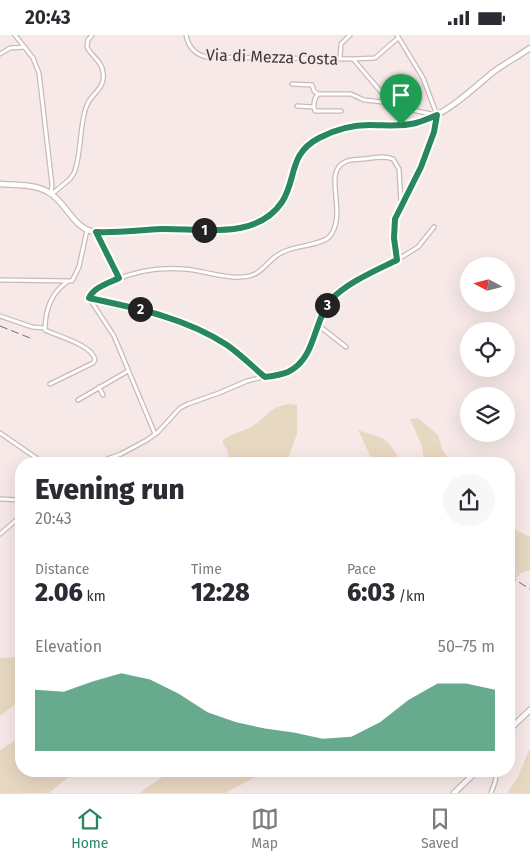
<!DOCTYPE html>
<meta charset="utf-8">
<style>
body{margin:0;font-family:"Fira Sans",sans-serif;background:#f7f7f7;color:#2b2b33;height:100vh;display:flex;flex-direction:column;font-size:19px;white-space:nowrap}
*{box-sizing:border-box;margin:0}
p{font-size:16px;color:#7c7c81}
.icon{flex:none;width:28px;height:28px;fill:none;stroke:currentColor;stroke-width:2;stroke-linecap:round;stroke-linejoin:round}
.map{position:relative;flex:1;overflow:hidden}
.sheet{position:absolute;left:15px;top:422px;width:500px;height:320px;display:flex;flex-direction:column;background:#fff;border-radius:20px;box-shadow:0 5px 20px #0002}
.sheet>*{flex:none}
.needle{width:32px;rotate:277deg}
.controls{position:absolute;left:460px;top:222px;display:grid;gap:10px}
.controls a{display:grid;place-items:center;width:55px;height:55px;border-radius:50%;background:#fff;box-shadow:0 5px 20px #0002;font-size:25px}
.pin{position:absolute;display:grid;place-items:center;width:42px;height:42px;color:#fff;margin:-51px -21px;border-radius:50% 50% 50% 0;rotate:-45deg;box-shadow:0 0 5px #0007}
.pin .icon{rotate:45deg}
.km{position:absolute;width:25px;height:25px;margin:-12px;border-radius:50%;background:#222;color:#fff;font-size:14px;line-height:25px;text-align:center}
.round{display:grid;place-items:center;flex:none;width:52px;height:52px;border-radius:26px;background:#f7f7f7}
.overview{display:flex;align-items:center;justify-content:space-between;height:85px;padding:0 20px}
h1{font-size:28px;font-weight:800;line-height:38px}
.figures{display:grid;grid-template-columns:repeat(3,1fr);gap:8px;height:85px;padding:5px 20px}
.figures div{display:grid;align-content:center}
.figures b{font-size:25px;font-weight:800}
.figures small{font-size:14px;font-weight:400}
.figures p{font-size:14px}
.chart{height:140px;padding:10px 20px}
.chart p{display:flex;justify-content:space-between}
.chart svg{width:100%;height:90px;margin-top:5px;fill:#29875e;opacity:.7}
.status{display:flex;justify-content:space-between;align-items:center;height:35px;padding:0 25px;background:#fff;direction:ltr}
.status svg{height:14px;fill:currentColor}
.tab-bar{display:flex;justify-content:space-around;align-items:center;height:70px;border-top:1px solid #e1e1e2;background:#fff;font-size:14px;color:#7c7c81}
.tab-bar a{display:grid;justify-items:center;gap:2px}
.tab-bar .current{color:#29875e}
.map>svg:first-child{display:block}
.green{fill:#e7d8c2}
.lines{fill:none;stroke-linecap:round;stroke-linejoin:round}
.street-casing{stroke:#c7bab9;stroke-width:5.5}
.secondary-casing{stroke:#c7bab9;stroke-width:7}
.street{stroke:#fff;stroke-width:3}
.secondary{stroke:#fff;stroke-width:4.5}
.rail{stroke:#756d6d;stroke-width:1;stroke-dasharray:8 4;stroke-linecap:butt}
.route-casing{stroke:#fff;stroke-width:10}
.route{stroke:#29875e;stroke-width:6}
.labels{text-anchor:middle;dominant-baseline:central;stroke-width:4;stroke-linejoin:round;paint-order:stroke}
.street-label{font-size:16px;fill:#3e3939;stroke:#f7e9e8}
</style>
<div class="status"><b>20:43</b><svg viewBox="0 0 49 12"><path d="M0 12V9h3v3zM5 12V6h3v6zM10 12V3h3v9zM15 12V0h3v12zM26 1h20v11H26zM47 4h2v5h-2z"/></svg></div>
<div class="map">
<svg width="530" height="758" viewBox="0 0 530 758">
<rect width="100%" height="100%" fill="#f7e9e8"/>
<path class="green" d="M290,369L297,370V399L286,429H224C230,421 229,415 223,409V405C231,399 240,397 249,393C266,385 266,372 290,369Z
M418,383L438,400L442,414L452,429H424L422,411L410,384Z
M358,395C368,399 384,401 390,410C396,417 397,423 405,429H374Z
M509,492L530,502V535L521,538L509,551Z
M21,622V665L0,681V623Z
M21,702V736H76L49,758H0V715Z
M529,715H530V758H507L517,744Z
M171,736H209L206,741L267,736L225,758H139Z"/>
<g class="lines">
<defs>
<path id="street" d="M15,0L33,23L39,38L52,150L51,158
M186,0C188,11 195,19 206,22L353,24L388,65L412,75L436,80
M0,19L10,13L25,12
M340,24L341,9L350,0
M353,24L375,23L398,3
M292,49L312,50L314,56L318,59
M297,71L314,72
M341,76H315C313,70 314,63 318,59H351L364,65L383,67L388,65
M52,159L70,144L74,138C82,119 79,88 87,70C92,58 106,53 103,37C102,26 91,21 87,12L88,5L92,0
M96,197L119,243
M397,225L418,212L434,192
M0,245L72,246L79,232L87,195
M89,263C93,254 105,249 113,246C135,236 159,232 184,234C203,235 236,248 255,239C268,232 270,221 288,215C299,211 324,209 330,201C348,178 322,137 345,127C350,124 358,125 363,124C373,123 384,120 393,124L399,134L401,168
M89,263C136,273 186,283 227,310C240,320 253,331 265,342
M89,263L114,301L155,399
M0,281L32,292L45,293
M318,290L346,312
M50,349L93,328L95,325C93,310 57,301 45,295C45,276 51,258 67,247
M99,352L103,360
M78,365L128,336
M0,398L45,429
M93,429L121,419L147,405L158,397L180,373L188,369L219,358L247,346L291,335L307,319L322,279L333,263L353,248L397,225L394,201L395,184L421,132L434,97L437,80L423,43L397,0
M0,464L21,465
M0,499L21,481
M491,758L495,747L497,736"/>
<path id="secondary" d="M0,149C15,150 35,149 48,157C67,167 73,195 96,197C117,199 139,195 161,194C200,193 258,206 283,165C296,143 290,119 317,104C332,96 351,91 368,90C385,89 404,93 421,87C449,77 469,57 492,38C504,29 517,22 530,13
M509,695L530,675
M454,758L477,736"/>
</defs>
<use href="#street" class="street-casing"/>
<use href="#secondary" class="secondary-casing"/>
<use href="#street" class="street"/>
<use href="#secondary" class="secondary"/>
<path class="rail" d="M0,291L30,303
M509,541L530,554"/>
</g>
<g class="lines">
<defs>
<path id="route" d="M437,80L434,97L421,132L395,184L394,203L397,225C377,235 346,248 331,265C313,286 316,324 288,337C281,340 273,341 265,342C253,332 240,319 227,310C186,283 136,273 89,263C94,252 109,248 119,243L96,197C118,198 139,195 161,194C200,193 256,206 282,167C297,144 288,119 319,103C334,95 353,90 370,90C385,90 401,92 416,88C423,86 430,83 437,80Z"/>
</defs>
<use href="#route" class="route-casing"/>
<use href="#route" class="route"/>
</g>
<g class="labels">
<g class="street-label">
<text transform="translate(272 22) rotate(2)">Via di Mezza Costa</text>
</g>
</g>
</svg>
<div class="controls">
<a><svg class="needle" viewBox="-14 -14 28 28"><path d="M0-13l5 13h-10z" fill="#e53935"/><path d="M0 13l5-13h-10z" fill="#7c7c81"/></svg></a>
<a><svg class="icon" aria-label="locate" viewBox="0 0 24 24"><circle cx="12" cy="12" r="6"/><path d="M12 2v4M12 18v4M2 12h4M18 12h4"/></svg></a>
<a><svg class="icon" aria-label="layers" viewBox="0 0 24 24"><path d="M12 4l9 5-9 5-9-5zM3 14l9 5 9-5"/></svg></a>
</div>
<div class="pin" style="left:401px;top:90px;background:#1e9e55"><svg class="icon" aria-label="arrive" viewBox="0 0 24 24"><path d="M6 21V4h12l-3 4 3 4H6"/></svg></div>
<b class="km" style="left:204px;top:195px">1</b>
<b class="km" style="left:140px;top:274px">2</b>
<b class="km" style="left:327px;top:270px">3</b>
<section class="sheet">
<div class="overview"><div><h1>Evening run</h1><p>20:43</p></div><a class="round"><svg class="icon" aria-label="share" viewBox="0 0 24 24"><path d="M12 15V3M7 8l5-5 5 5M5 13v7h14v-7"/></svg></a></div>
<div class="figures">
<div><p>Distance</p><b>2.06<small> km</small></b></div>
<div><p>Time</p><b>12:28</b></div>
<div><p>Pace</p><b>6:03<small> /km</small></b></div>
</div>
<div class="chart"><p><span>Elevation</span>50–75 m</p>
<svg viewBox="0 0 160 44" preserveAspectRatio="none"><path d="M0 44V14L10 15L20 10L30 6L40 9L50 16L60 25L70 30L80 33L90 35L100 38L110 37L120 30L130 19L140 11L150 11L160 14V44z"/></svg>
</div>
</section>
</div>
<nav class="tab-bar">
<a class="current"><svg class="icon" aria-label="home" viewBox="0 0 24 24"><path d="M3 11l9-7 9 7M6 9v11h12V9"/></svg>Home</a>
<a><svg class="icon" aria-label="map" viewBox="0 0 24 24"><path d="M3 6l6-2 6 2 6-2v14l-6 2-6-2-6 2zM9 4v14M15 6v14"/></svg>Map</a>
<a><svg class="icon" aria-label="saved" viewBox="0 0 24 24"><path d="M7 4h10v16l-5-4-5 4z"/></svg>Saved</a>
</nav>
